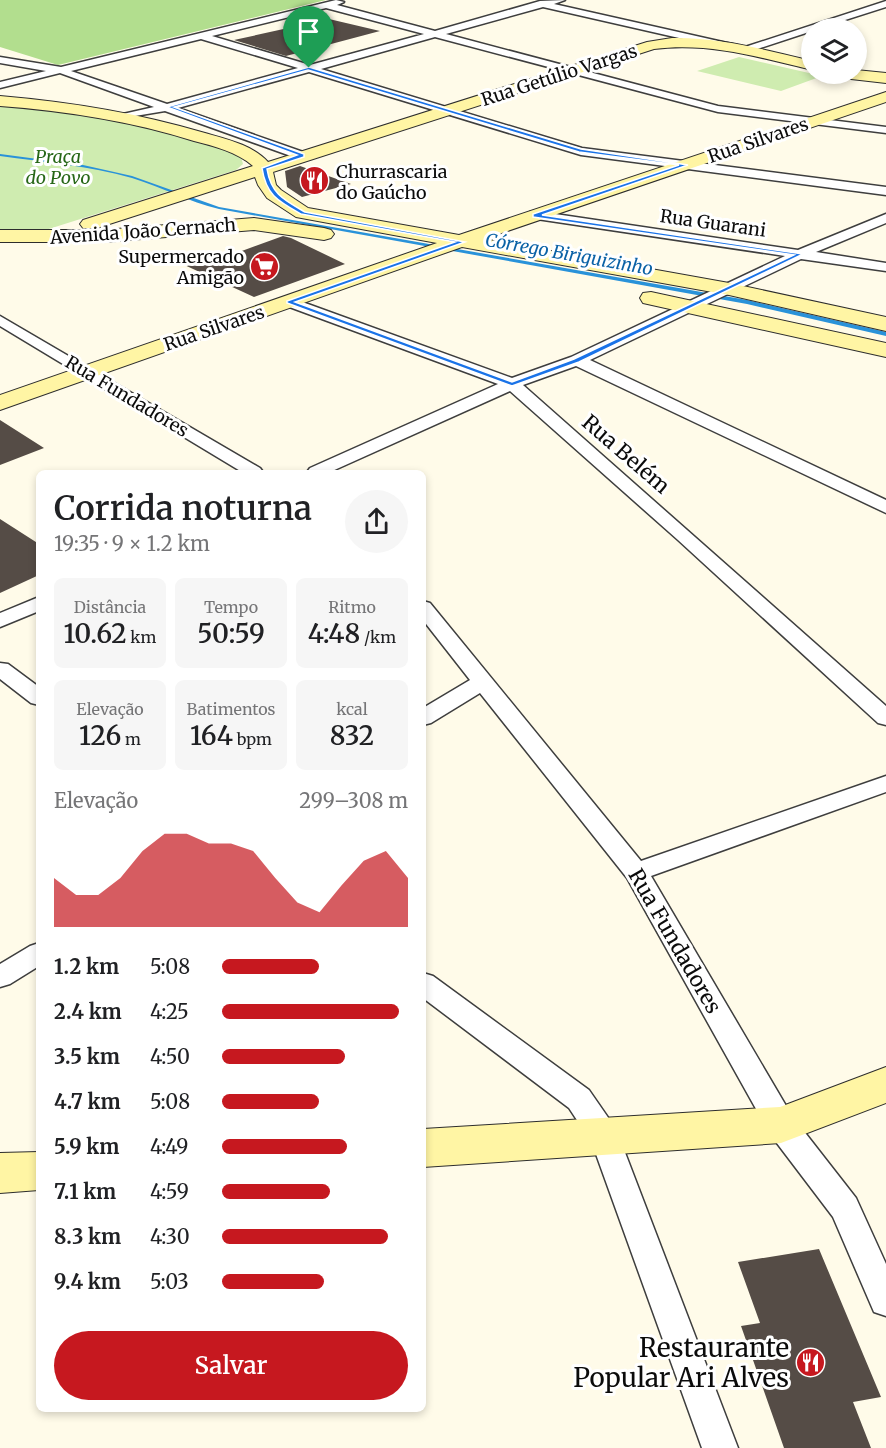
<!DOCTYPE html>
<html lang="pt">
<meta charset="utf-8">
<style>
body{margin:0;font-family:Merriweather,serif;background:#f6f6f6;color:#202124;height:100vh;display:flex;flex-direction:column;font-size:22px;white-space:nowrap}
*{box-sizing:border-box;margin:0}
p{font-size:20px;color:#757577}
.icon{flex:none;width:33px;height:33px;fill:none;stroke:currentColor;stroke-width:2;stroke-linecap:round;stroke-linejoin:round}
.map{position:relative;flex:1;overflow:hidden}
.drawer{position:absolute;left:36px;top:470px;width:390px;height:942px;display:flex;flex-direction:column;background:#fff;border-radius:9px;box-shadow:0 3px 9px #0003}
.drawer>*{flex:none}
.fabs{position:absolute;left:801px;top:18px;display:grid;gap:12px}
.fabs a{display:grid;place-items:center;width:66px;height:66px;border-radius:50%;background:#fff;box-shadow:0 3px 9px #0003;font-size:30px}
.pin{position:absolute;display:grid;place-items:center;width:51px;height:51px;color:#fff;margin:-62px -26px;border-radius:50% 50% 50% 0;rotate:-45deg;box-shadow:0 0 6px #0007}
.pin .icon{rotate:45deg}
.round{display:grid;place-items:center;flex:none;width:63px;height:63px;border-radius:32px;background:#f6f6f6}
.head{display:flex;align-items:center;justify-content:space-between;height:102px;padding:0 18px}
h1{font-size:33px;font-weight:600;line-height:45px}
.stats{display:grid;grid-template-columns:repeat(3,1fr);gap:9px;height:102px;padding:6px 18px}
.stats div{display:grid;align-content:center;border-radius:9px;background:#f6f6f6;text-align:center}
.stats b{font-size:26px;font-weight:600}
.stats small{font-size:16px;font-weight:400}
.stats p{font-size:16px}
.chart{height:168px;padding:12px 18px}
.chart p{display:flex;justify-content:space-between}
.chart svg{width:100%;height:108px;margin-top:6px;fill:#c6181f;opacity:.7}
.cta{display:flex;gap:12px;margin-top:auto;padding:12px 18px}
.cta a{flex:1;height:69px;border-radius:36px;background:#c6181f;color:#fff;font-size:24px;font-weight:600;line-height:69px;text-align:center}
ul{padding:0 18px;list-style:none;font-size:20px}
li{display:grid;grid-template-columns:96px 72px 1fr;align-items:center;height:45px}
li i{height:15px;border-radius:8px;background:#c6181f}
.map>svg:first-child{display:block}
.green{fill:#cfecb0}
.forest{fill:#b2de8e}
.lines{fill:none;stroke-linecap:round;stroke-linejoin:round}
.stream{fill:#2992d9;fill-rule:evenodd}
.building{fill:#554c46}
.street-casing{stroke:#3e3e3e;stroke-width:3}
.secondary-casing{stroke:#2d2d2d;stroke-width:2}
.street{fill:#fff;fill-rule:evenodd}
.secondary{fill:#fff5a4;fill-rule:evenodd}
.route{fill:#1a73e8;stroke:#fff;stroke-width:1.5;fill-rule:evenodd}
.labels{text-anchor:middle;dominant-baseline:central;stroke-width:6;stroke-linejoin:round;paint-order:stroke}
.far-street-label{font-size:18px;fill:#0b0b0b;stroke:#fff}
.far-park-label{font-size:18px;font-style:italic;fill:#276717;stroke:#fff}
.far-poi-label{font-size:18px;fill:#0b0b0b;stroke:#fff;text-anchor:start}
.far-water-label{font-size:18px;font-style:italic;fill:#0b62a6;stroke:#fff}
.street-label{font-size:21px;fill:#0b0b0b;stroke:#fff}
.near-poi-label{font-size:26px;fill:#0b0b0b;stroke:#fff;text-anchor:end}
</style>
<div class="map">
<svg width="886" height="1448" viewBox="0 0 886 1448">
<rect width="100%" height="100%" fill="#fffbe9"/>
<path class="green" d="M739,57L822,76L781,91L697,71Z
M0,103L116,116L227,149L241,157L243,164L236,170L36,233H0Z"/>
<path class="forest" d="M0,0H326L58,65L0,47Z"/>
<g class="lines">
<path class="stream" d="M0,154L83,165L132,176L219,207L747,300L886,332V336L747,304L219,209C189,202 162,187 132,178C89,166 44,162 0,156Z"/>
</g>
<path class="building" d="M329,19L380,31L286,56L234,40Z
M300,166L351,184L302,197L287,187L285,171Z
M283,236L291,238L345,264L254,297L167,257L169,252L220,259Z
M0,420L44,448L0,465Z
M0,519L39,544V575L0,593Z
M819,1249L881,1397L853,1402L871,1448H784L741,1326L760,1323L738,1262Z"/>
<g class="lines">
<defs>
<path id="street" d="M336,0L344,2L337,5L435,31L540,1L565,0L554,4L745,47L886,1V7L820,28H812V31L745,53L543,7L446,34L718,106L886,127V133L718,112L435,37L321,69L582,148L886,187V195L581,155L309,72L178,108L306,153V159L302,160L165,111L123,118V114L154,107L60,73L0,88V82L46,71L0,63V57L61,67ZM326,8L424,34L310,65L212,36ZM201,39L298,68L167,104L71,71Z
M535,211L798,250L886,214V223L816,252L886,263V271L801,259L590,360L886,500V513L576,366L523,385L886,706V725L878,723L678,540L510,391L330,472H307L310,468L498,384L284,305L282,302L284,299H294L512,378L571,357L785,256L530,218L528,215L530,212Z
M0,316L260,468L263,472H242L0,326Z
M39,597V611L0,627V613Z
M423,601L430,603L641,861L886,776V792L651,876L792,1116L856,1198L886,1264V1316L874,1312L833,1217L770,1134L627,878L480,693L431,723L423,725V708L470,680L423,620Z
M0,663L8,664L39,687V705L31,703L0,679Z
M39,943V966L10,984L0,987V964L30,946Z
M423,973L433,976L589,1090L616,1129L738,1448H702L592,1143L569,1108L423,998Z"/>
<path id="secondary" d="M672,38C720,37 765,50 812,61V70C759,57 708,42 654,49L273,172L276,185L281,190L308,208L459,235L886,92V102L484,239L729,283L886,317V331L729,295L462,247L0,410V395L437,243L296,217L267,198L258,185L255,177L97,228H83L80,224L83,220L253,166C237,152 214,146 194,141C131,121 66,111 0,106V96C70,102 138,113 205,133C226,139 253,145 268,162L647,42Z
M856,70L886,73V83L851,79L843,74H856Z
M254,218L324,228L331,230L334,234L331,238L324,240L254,230L104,242H0V230H104Z
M651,292L886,343V357L643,303L640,298L643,293Z
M886,1067V1103L781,1143L423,1167V1129L780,1107Z
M39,1152V1190L0,1193V1153Z"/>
</defs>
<use href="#street" class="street-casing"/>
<use href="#secondary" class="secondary-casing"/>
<use href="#street" class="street"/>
<use href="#secondary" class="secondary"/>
</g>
<path class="route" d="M309,67L581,149L688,165L542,215L803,254L579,362L512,386L287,303V301L455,242L301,214C278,201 266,195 262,168L297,155L167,107ZM308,70L579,152L679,165L533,214V217L794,255L574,359L512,382L295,302L465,242L305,212C284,200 271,194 267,169L304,157V154L174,107Z"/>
<defs>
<symbol id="restaurant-disc" viewBox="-11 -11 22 22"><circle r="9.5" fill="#c6181f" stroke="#fff"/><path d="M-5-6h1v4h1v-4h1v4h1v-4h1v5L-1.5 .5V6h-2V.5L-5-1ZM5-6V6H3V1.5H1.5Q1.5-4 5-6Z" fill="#fff"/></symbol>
<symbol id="supermarket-disc" viewBox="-11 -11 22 22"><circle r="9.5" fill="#c6181f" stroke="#fff"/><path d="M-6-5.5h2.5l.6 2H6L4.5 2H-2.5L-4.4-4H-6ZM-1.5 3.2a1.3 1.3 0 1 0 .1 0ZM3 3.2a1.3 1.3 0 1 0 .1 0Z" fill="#fff"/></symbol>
</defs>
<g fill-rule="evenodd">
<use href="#restaurant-disc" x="298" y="164" width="33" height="33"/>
<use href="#supermarket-disc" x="248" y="250" width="33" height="33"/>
<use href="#restaurant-disc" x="794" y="1346" width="33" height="33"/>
</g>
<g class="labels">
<g class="far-street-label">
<text transform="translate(559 75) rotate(-18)">Rua Getúlio Vargas</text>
<text transform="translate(758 140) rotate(-19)">Rua Silvares</text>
<text transform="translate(713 223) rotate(8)">Rua Guarani</text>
<text transform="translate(143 231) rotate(-4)">Avenida João Cernach</text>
<text transform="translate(214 328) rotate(-19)">Rua Silvares</text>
<text transform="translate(127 396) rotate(31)">Rua Fundadores</text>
</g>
<g class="far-park-label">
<text x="58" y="156">Praça<tspan x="58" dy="21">do Povo</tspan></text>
</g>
<g class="far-poi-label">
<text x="336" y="171">Churrascaria<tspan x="336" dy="21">do Gaúcho</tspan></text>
<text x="244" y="256" text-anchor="end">Supermercado<tspan x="244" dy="21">Amigão</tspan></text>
</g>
<g class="far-water-label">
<text transform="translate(569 254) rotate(10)">Córrego Biriguizinho</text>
</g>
<g class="street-label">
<text transform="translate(626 454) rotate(41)">Rua Belém</text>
<text transform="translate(675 941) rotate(60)">Rua Fundadores</text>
</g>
<g class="near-poi-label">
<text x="789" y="1347">Restaurante<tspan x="789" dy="30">Popular Ari Alves</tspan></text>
</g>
</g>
</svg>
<div class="fabs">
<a><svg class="icon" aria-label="layers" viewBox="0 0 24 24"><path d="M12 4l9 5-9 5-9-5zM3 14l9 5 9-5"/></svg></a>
</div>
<div class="pin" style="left:309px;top:68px;background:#1e9e55"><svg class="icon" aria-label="arrive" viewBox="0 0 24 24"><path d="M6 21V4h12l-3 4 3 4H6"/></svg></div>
<section class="drawer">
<div class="head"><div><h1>Corrida noturna</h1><p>19:35 · 9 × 1.2 km</p></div><a class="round"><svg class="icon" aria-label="share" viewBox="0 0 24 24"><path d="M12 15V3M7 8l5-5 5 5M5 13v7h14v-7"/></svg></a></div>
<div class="stats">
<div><p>Distância</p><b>10.62<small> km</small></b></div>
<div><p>Tempo</p><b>50:59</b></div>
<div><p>Ritmo</p><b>4:48<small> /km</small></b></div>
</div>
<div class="stats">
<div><p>Elevação</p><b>126<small> m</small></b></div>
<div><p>Batimentos</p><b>164<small> bpm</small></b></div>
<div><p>kcal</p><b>832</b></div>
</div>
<div class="chart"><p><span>Elevação</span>299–308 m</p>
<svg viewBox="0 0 160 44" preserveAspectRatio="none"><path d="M0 44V24L10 31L20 31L30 24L40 13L50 6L60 6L70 10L80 10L90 13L100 24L110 34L120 38L130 27L140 17L150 13L160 24V44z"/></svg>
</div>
<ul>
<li><b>1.2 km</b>5:08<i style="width:52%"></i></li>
<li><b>2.4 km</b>4:25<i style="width:95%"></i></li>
<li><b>3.5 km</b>4:50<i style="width:66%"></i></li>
<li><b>4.7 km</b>5:08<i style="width:52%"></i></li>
<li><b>5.9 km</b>4:49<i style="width:67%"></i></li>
<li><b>7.1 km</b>4:59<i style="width:58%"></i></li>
<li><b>8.3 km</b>4:30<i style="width:89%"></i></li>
<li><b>9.4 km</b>5:03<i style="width:55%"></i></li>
</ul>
<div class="cta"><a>Salvar</a></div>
</section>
</div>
